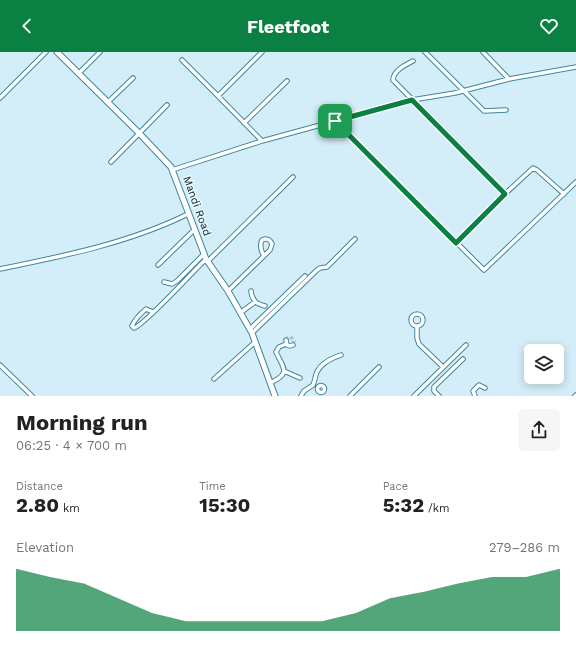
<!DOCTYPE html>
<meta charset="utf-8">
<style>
body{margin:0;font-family:"Work Sans",sans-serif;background:#f6f6f6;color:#222;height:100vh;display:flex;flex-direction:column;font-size:15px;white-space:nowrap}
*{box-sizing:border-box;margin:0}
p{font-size:13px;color:#767676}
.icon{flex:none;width:22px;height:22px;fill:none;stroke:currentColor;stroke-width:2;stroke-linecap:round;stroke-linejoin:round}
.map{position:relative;height:344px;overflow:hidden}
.drawer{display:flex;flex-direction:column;background:#fff;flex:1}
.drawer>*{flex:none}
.controls{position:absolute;left:524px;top:292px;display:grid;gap:8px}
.controls a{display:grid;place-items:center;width:40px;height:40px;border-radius:6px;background:#fff;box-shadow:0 2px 10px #0003;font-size:20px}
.pin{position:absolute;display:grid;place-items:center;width:34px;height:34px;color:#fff;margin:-17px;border-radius:8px;box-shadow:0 2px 6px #0006}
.round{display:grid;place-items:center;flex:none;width:42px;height:42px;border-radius:6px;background:#f6f6f6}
.headline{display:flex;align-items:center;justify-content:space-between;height:68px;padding:0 16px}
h1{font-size:22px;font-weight:700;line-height:30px}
.figures{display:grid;grid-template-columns:repeat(3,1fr);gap:6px;height:68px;padding:4px 16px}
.figures div{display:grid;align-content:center}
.figures b{font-size:20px;font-weight:700}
.figures small{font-size:11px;font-weight:400}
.figures p{font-size:11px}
.chart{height:112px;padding:8px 16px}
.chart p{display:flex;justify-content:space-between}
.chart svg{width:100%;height:72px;margin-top:4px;fill:#0b8043;opacity:.7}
header{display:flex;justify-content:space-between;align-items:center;height:52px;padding:0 16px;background:#0b8043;color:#fff;font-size:18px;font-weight:700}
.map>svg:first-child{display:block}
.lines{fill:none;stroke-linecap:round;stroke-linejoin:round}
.street-tunnel{stroke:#aac5cf;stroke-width:3.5;stroke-dasharray:3.5 2;stroke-linecap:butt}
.street-casing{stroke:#3e879c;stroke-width:5.5}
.secondary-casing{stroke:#3e879c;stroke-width:7}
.street{stroke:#fff;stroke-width:3.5}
.secondary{stroke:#fff;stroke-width:5}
.route-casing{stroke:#fff;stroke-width:8}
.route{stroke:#0b8043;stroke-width:5}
.labels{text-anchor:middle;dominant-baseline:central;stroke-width:3;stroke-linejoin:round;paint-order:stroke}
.street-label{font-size:11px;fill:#04232c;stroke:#ebf9fe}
</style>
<header><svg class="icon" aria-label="back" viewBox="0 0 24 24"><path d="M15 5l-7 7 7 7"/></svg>Fleetfoot<svg class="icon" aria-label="heart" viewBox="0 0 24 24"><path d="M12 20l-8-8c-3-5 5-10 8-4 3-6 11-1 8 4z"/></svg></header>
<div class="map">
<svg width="576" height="344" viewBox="0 0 576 344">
<rect width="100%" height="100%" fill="#d3eef8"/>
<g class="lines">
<path class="street-tunnel" d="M286,288L289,285L292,286L294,289L293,293"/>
<defs>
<path id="street" d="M262,0L218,44L262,89
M425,0L484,59L506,58
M483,0L509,27
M182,8L218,44
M413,9C405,13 393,19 393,28L505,142
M79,21L100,0
M0,46L46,0
M108,50L133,26
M335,69L484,218L576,130
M244,71L287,29
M111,110L167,53
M172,118L262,89L412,48L455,41L509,27L576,15
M457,191L505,142L533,116L537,118L564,142
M207,210L293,125
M158,213L194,178
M0,217C64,204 129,191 188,162
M164,230L172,232L177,229L204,202
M228,239L270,198L272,192C270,187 266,186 262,188C259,194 261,199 264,204
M251,239C252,248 256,252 265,254
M153,260L146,257C140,262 135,267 132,274L134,276C143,274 190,223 200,213L206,207
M240,261L255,250
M411 268a6 6 0 1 1 12 0a6 6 0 1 1-12 0Z
M417,274V286L419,292L443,315
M250,277L305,224
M252,281L317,218L320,216L327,215L355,187
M286,288L287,293L290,294L293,293
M0,313L32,344
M284,319L300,326
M214,327L255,290
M270,331C292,321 283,316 276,300L279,295L286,292
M317.5 337a3.5 3.5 0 1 1 7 0a3.5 3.5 0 1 1-7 0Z
M301,344L304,339L313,333C315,329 315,324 317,320C321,311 332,306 341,303
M350,344L379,315
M414,344L466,293
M439,344L434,339V335L463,307
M475,344L473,339L479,333L485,336
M575,344L576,343"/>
<path id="secondary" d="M57,0L139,81L171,115L206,207L228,239L252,281L275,344"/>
</defs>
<use href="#street" class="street-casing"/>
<use href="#secondary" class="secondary-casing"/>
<use href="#street" class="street"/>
<use href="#secondary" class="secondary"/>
</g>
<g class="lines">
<defs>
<path id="route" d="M412,48L505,142L456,191L335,69Z"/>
</defs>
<use href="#route" class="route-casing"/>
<use href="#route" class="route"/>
</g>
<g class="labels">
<g class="street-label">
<text transform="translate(197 154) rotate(70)">Mandi Road</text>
</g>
</g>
</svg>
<div class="controls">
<a><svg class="icon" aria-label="layers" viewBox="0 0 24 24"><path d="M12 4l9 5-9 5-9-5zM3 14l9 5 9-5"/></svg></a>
</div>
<div class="pin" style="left:335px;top:69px;background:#1e9e55"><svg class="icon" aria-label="arrive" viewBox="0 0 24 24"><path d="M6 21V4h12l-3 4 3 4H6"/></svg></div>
</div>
<section class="drawer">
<div class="headline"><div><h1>Morning run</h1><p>06:25 · 4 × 700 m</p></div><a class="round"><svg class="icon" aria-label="share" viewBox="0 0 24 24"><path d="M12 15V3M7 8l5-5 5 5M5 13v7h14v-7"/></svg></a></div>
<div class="figures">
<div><p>Distance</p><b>2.80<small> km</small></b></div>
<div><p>Time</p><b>15:30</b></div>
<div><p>Pace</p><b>5:32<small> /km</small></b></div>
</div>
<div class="chart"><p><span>Elevation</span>279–286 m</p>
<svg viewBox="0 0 160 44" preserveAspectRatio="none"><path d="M0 44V6L10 11L20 15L30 24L40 33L50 38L60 38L70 38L80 38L90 38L100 33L110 24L120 20L130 15L140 11L150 11L160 6V44z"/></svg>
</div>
</section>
